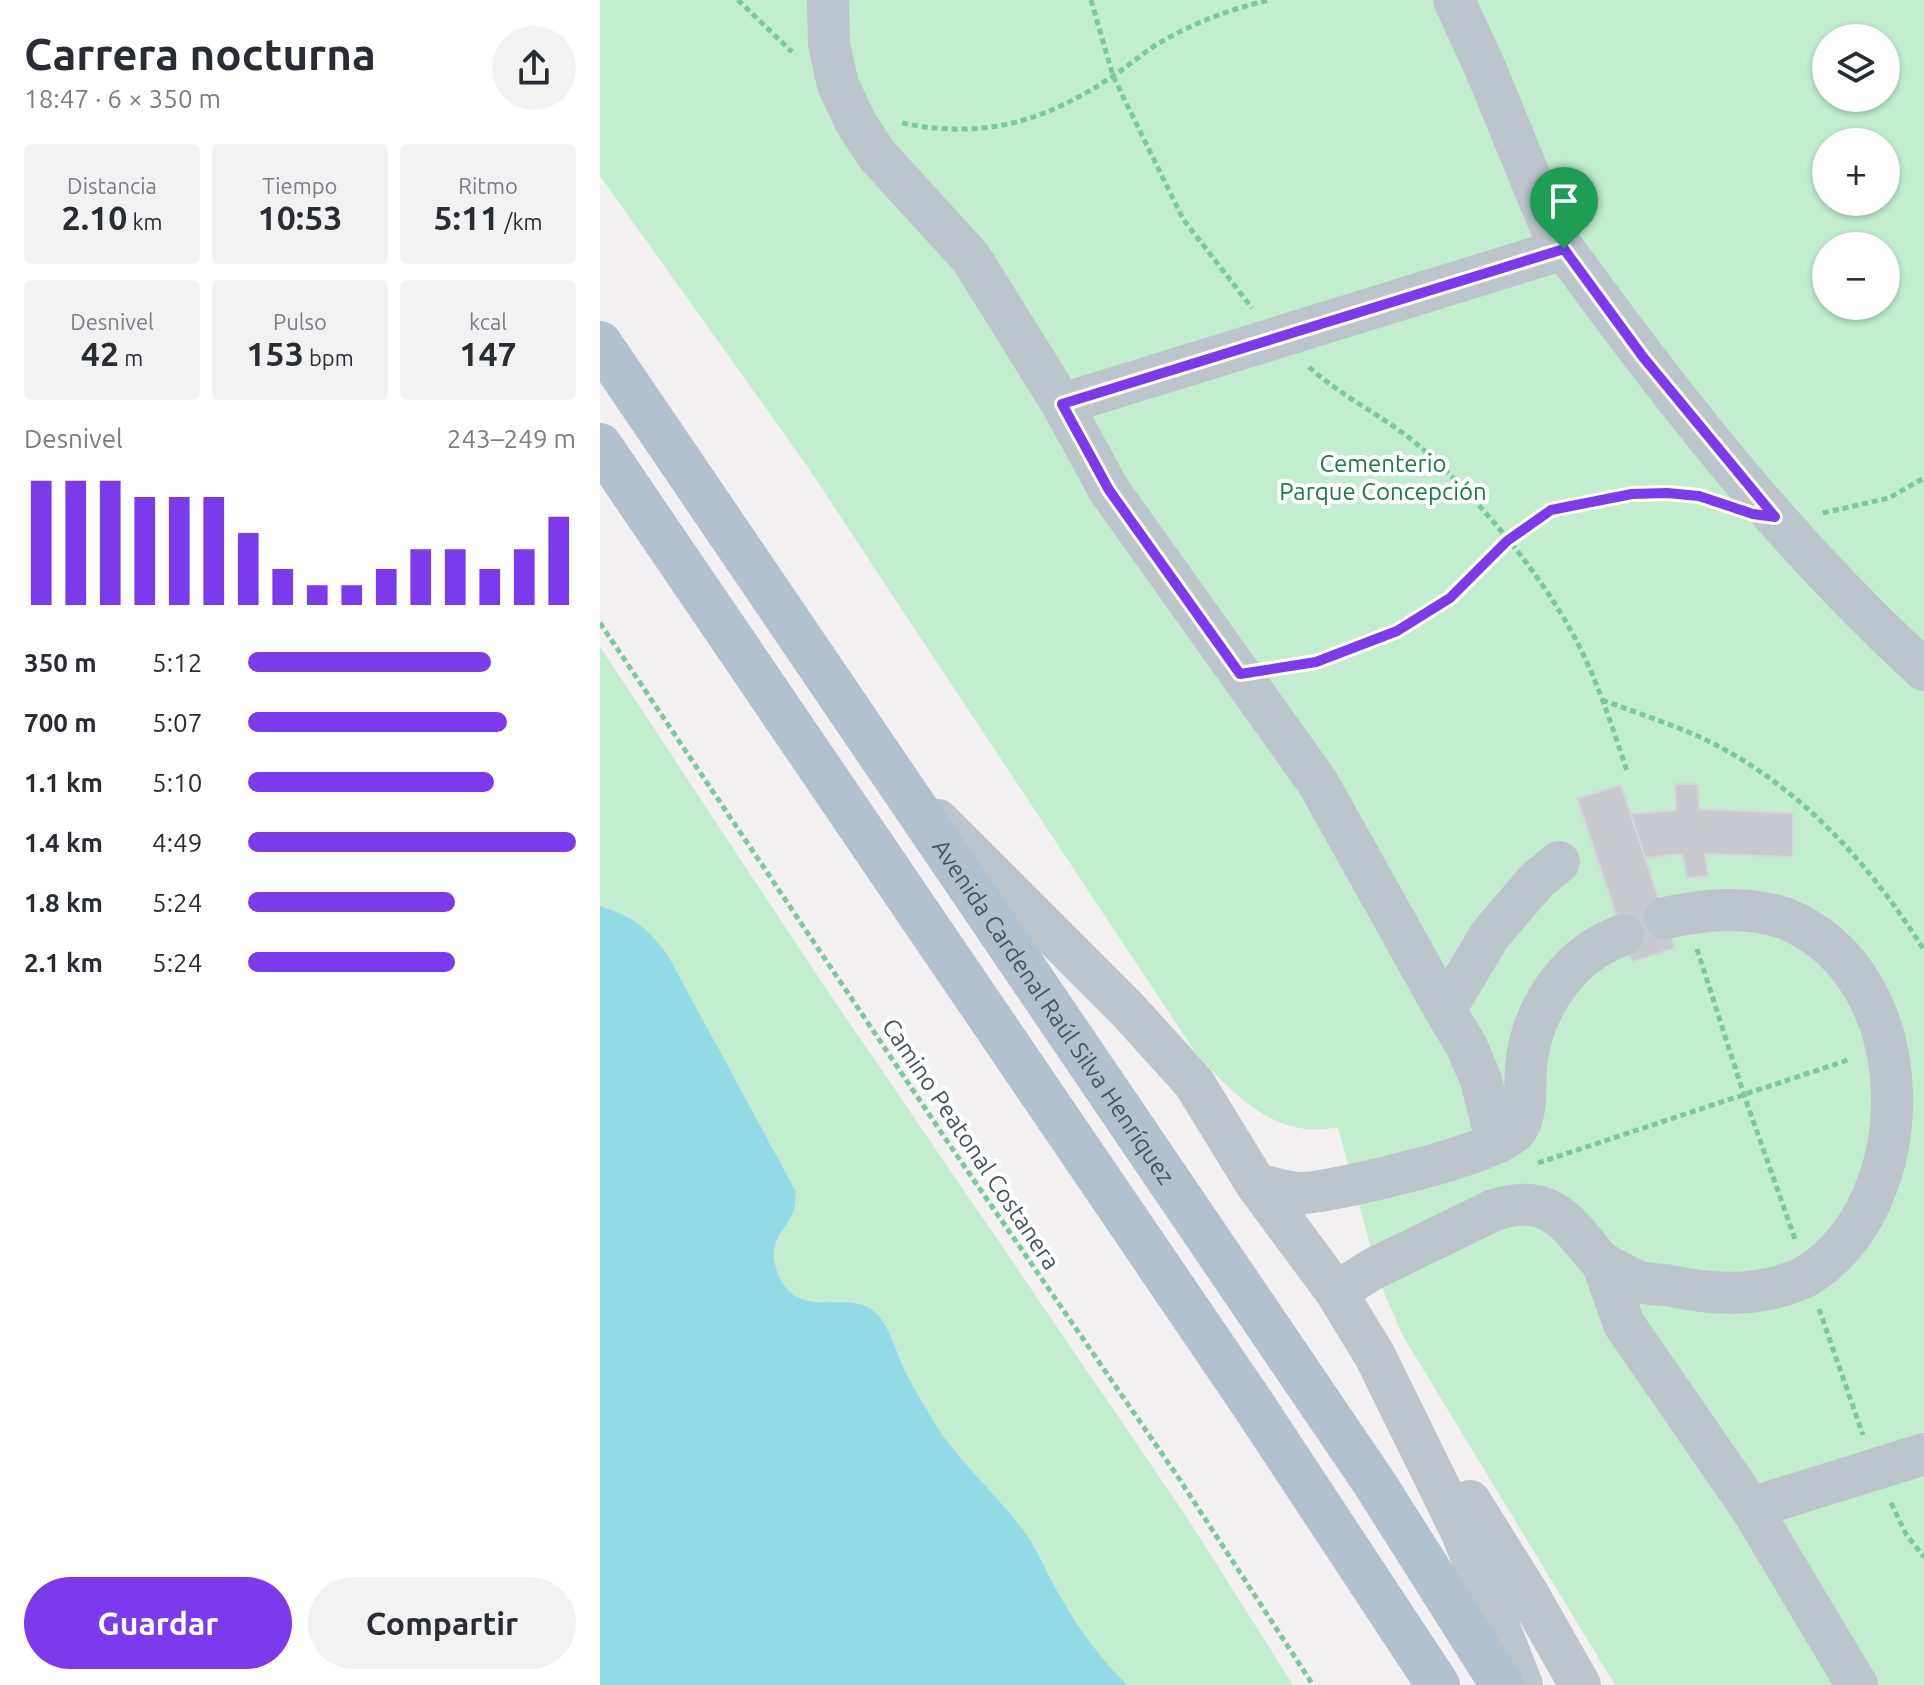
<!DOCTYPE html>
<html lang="es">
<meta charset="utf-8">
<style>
body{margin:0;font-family:Ubuntu,sans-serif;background:#f2f2f3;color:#2b2b33;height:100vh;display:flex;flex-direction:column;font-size:30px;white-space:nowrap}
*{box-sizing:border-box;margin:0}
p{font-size:26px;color:#7c7c81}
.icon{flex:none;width:44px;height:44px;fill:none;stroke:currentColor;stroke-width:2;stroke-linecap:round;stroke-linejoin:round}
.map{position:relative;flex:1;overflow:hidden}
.drawer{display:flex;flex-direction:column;background:#fff;width:600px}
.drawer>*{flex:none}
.controls{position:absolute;left:1212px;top:24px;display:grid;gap:16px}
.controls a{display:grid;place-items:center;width:88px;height:88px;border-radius:50%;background:#fff;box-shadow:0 2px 6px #0004;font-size:40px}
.pin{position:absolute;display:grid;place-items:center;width:68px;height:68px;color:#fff;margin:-82px -34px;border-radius:50% 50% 50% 0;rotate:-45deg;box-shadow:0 0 8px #0007}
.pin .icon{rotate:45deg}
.round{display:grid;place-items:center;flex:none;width:84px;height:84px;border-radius:42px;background:#f2f2f3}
.overview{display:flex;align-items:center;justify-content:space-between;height:136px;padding:0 24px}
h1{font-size:44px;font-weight:600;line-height:60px}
.metrics{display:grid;grid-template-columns:repeat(3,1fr);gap:12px;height:136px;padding:8px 24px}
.metrics div{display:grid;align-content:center;border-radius:8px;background:#f2f2f3;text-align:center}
.metrics b{font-size:34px;font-weight:600}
.metrics small{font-size:22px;font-weight:400}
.metrics p{font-size:22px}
.chart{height:224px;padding:16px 24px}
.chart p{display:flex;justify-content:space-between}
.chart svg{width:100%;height:144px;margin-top:8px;stroke:#7c3aed;stroke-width:6}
.cta{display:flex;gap:16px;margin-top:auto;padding:16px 24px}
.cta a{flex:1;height:92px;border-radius:48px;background:#7c3aed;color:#fff;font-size:32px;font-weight:600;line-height:92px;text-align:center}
.cta a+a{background:#f2f2f3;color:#2b2b33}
ul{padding:0 24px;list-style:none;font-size:26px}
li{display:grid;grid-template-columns:128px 96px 1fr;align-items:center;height:60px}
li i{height:20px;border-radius:10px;background:#7c3aed}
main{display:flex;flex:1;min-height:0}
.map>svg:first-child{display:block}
.green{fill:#c2edcf;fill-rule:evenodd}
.water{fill:#92dbe7}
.building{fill:#c7cbcf;stroke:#d4d7db;stroke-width:2}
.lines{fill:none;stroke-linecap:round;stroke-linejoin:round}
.path{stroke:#7cc89d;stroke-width:5;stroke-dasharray:6 4;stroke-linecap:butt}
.minor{stroke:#bdc5cc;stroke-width:42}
.major{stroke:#b1c1cd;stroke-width:44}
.route-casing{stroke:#fff;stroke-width:16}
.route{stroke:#7c3aed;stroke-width:10}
.labels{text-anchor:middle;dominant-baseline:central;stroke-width:8;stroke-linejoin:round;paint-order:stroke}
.park-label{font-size:24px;fill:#1d7a44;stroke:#fff}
.street-label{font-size:24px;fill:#49555c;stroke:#fff}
</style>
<main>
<section class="drawer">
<div class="overview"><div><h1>Carrera nocturna</h1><p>18:47 · 6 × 350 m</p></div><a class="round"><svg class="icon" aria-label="share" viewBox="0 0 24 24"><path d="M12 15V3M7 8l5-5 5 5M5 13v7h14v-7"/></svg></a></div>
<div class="metrics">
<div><p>Distancia</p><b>2.10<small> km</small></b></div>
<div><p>Tiempo</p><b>10:53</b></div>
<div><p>Ritmo</p><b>5:11<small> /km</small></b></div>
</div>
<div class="metrics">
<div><p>Desnivel</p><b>42<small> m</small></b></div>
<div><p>Pulso</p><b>153<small> bpm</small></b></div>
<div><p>kcal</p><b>147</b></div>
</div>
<div class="chart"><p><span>Desnivel</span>243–249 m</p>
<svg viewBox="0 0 160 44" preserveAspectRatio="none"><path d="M5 44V6M15 44V6M25 44V6M35 44V11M45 44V11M55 44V11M65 44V22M75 44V33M85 44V38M95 44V38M105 44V33M115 44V27M125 44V27M135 44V33M145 44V27M155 44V17"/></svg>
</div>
<ul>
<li><b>350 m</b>5:12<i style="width:74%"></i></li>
<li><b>700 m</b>5:07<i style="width:79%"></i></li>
<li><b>1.1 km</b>5:10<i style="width:75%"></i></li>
<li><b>1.4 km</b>4:49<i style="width:100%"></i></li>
<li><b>1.8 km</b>5:24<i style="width:63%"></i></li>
<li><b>2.1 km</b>5:24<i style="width:63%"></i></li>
</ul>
<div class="cta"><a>Guardar</a><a>Compartir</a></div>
</section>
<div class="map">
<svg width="1324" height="1685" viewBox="0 0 1324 1685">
<rect width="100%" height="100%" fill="#f2f0f0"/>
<path class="green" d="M0,0H1324V1685H1015L803,1336L782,1288L738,1128C727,1128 716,1130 706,1129C660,1124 627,1086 597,1055L205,463L0,176ZM1226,38H1286V98H1226ZM1226,142H1286V202H1226ZM1226,246H1286V306H1226Z
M0,647L225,987L588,1519L693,1685H0Z"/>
<path class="water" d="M0,906C35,918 44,925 67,954L195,1190C201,1228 161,1232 178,1274C199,1325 251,1285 278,1315C290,1328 298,1358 307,1375C316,1393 327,1410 337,1427C362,1465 396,1494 423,1530C439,1551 447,1575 461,1598C479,1630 501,1659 527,1685H0Z"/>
<path class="building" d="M1075,784H1097L1100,809L1193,813V857L1105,854L1108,876L1087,878L1082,854L1045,858L1031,814L1076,810Z
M1021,785L1075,948L1032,962L977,798Z"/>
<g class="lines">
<path class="path" d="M138,0L192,52
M491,0L513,76L583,219L652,308
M302,123C385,140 447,121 516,74C531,64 545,51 561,42C595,22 631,9 669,0
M709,367C742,397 784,416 818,445C873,493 935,566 970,629C995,673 1011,723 1027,771
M1223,513L1289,498L1324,478
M0,623L347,1141L578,1477L713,1685
M680,668C732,659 784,641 829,612C858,593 880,566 905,543C917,532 936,518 950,511C957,507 967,507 974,505C1016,495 1065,486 1107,499
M1002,700C1035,712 1068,723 1100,737C1196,782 1269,862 1324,950
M1097,949L1144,1095L1195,1239
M938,1163L1251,1059
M1219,1309L1263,1435
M1291,1503L1306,1534L1324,1557"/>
<path class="minor" d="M228,0L229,44L238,85L256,123L277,155L371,258L462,404L509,490L718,783L845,1010
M854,0L886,70L951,228L964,249
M462,404L964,249C1072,398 1187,545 1324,670
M338,820L527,1009L594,1083L656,1184L736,1292L775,1356L862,1533L922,1685
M897,1143L881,1080L867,1047L845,1010L890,935L937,880L959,862
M656,1184C671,1187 689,1194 704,1193C737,1191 903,1153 917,1129C930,1107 923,1081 927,1058C935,1004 971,953 1023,935
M1002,1262L1024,1324L1151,1508L1257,1685
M736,1292L773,1269L894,1210C935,1197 957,1208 983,1241C989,1248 996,1258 1003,1263C1011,1268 1033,1280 1041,1282C1050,1285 1061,1284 1071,1286C1118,1296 1163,1297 1207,1276C1324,1202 1324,974 1184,918C1145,905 1104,909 1065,918
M870,1501L930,1597L980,1685
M1151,1508L1324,1454"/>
<g class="major">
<path id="s1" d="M0,343L775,1484L902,1685"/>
<path d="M0,445L652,1403L838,1685"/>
</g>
</g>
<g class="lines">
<defs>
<path id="route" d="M964,249L1043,357L1175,517L1153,514L1099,496L1067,493L1032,494L951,510L907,541L850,598L797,631L716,662L640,674L509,490L462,404Z"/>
</defs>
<use href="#route" class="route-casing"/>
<use href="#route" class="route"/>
</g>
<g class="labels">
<g class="park-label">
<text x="783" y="463">Cementerio<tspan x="783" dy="28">Parque Concepción</tspan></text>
</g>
<g class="street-label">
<text stroke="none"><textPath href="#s1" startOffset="808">Avenida Cardenal Raúl Silva Henríquez</textPath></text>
<text transform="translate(371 1144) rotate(56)">Camino Peatonal Costanera</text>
</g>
</g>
</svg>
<div class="controls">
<a><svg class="icon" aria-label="layers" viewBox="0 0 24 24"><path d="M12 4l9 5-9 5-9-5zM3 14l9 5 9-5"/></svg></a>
<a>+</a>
<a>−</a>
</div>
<div class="pin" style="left:964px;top:249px;background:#1e9e55"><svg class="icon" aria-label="arrive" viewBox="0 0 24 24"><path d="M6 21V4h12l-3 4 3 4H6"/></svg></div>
</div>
</main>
